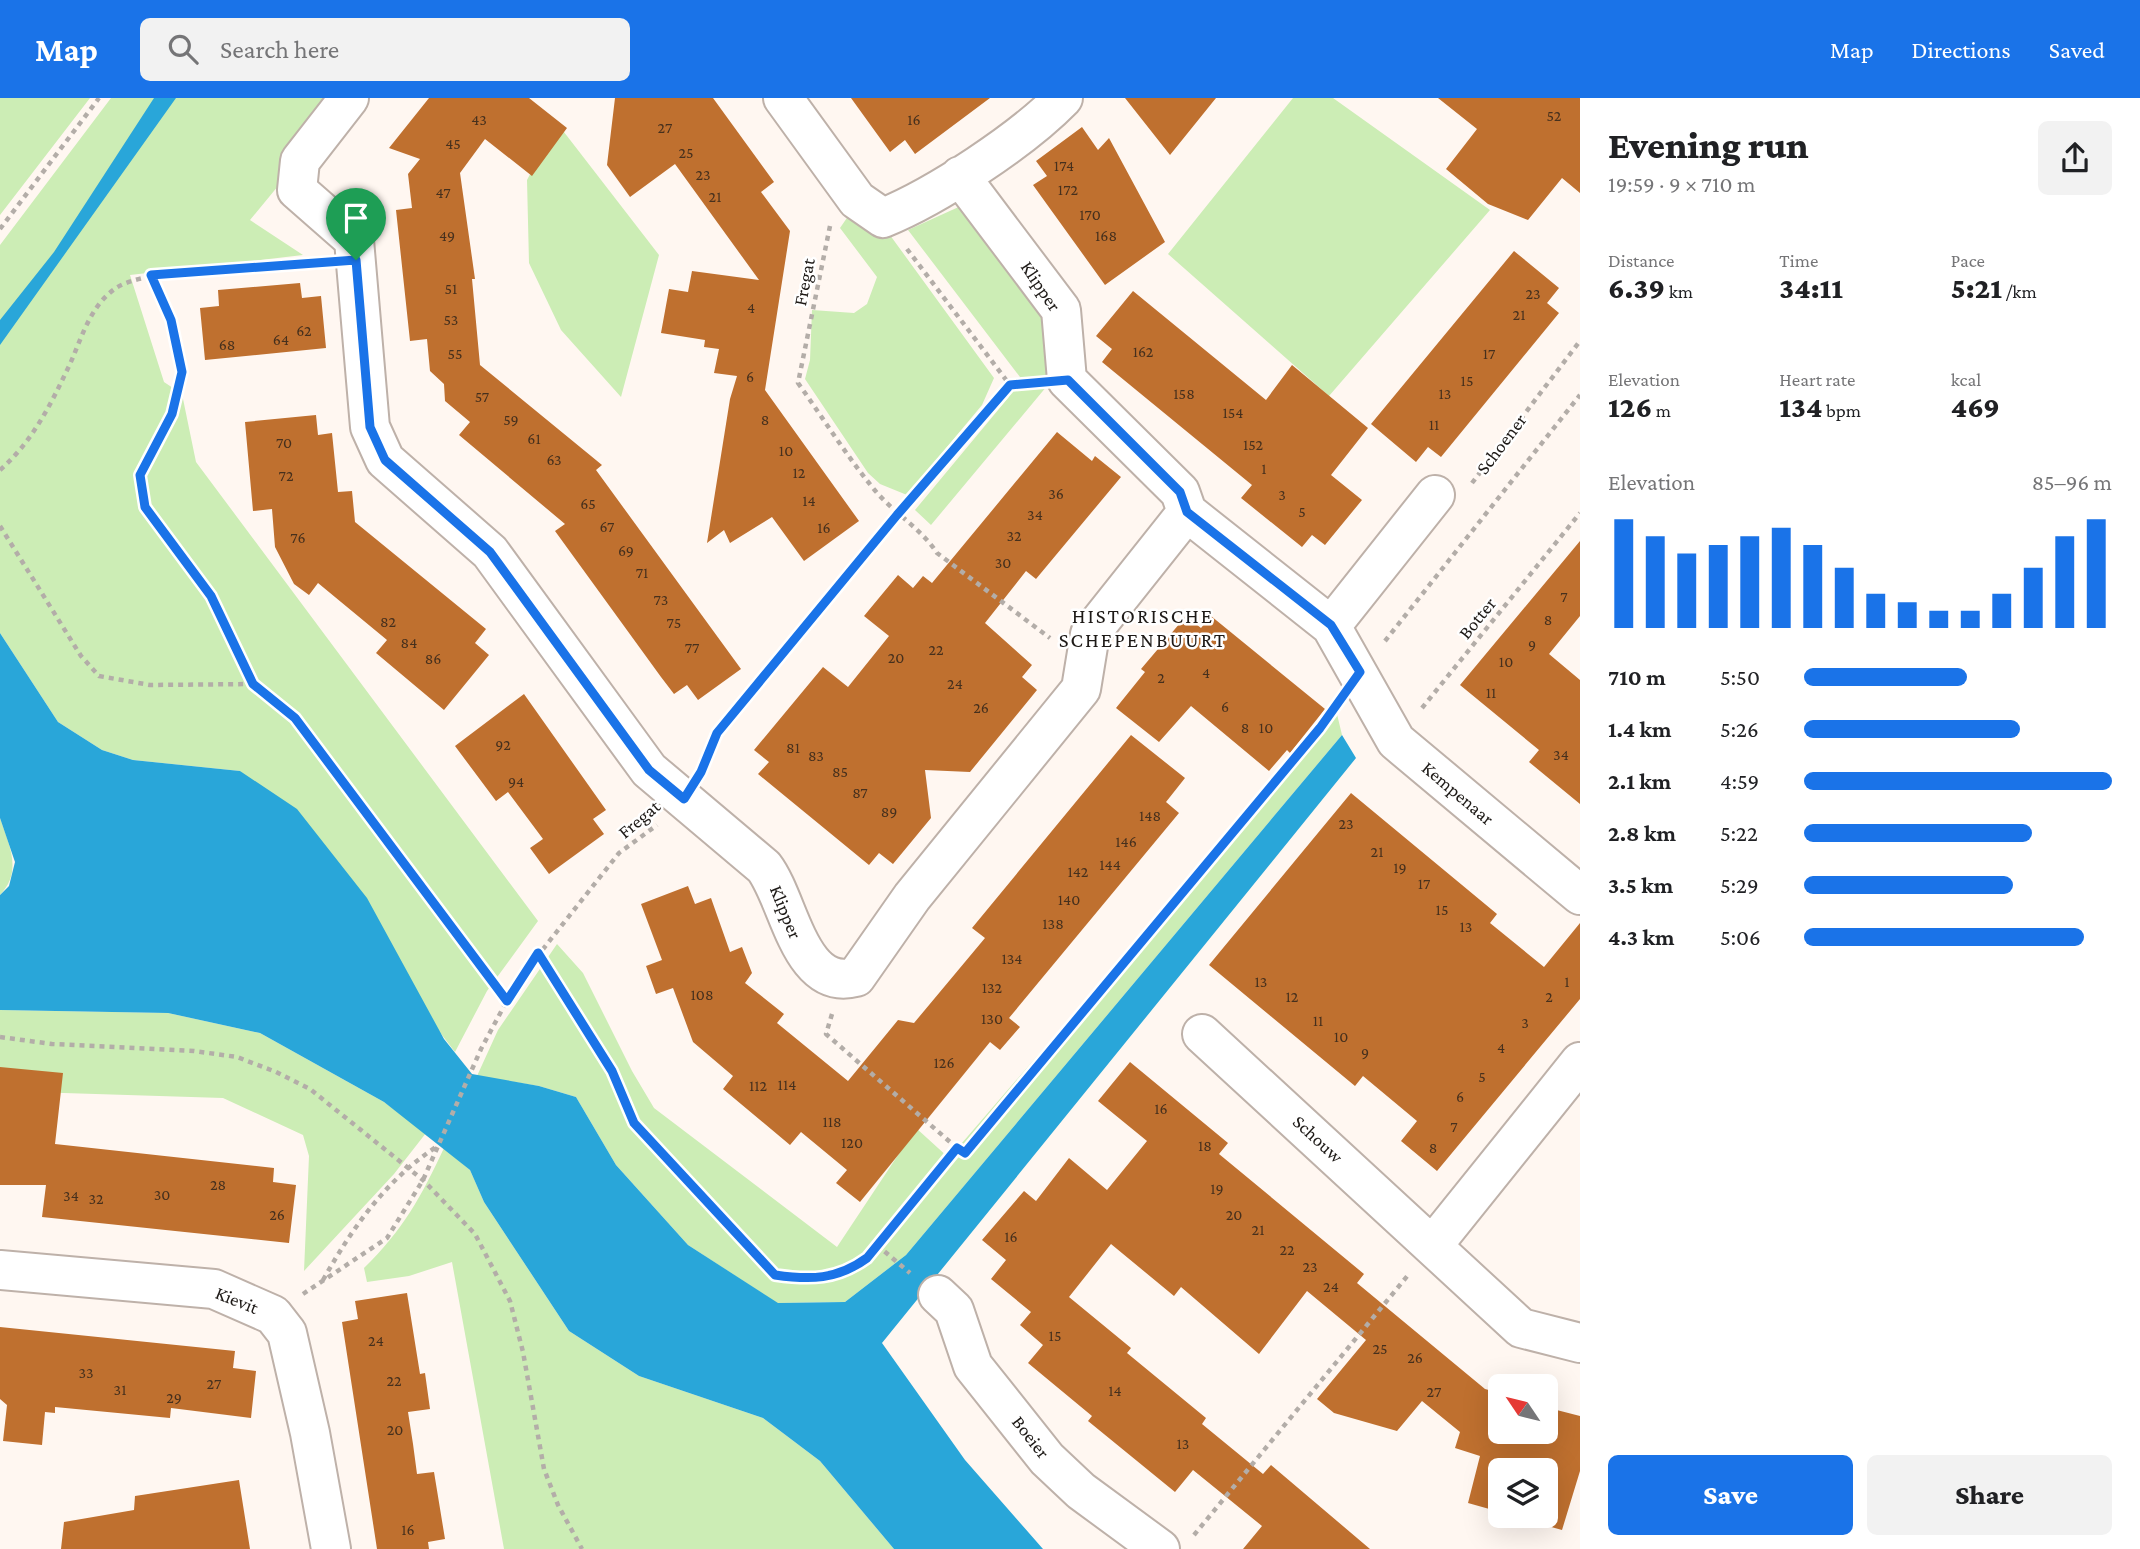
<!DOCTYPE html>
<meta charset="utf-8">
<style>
body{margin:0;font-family:"Crimson Pro",serif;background:#f2f2f2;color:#202124;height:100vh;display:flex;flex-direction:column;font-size:26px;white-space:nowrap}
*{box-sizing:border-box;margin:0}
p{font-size:23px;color:#757577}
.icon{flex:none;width:38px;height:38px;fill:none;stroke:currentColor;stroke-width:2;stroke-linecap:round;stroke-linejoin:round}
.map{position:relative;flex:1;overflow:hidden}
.details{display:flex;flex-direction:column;background:#fff;width:560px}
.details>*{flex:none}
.needle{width:46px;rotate:305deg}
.fabs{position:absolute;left:1488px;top:1276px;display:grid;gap:14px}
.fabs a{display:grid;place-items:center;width:70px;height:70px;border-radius:10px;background:#fff;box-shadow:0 7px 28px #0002;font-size:35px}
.pin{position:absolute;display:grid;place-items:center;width:60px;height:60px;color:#fff;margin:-72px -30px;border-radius:50% 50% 50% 0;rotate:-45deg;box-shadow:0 0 7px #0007}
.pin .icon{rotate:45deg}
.round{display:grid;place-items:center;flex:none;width:74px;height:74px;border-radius:10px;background:#f2f2f2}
.head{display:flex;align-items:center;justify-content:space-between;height:119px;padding:0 28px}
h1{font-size:38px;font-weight:800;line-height:52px}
.figures{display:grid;grid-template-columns:repeat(3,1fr);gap:10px;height:119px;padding:7px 28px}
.figures div{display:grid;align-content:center}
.figures b{font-size:30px;font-weight:800}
.figures small{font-size:19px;font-weight:400}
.figures p{font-size:19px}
.chart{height:196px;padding:14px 28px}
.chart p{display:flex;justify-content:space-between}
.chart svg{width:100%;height:126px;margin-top:7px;stroke:#1a73e8;stroke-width:6}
.button{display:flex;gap:14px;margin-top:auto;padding:14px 28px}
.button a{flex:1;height:80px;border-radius:10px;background:#1a73e8;color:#fff;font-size:28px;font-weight:800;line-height:80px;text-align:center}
.button a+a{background:#f2f2f2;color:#202124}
ul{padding:0 28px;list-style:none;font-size:23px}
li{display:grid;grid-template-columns:112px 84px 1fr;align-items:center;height:52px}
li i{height:18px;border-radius:9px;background:#1a73e8}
header{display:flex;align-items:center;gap:42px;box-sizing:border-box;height:98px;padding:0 35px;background:#1a73e8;color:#fff}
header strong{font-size:33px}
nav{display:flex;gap:38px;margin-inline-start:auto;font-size:24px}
.search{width:490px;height:63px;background:#f2f2f2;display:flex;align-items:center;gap:18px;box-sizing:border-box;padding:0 24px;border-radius:10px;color:#757577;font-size:26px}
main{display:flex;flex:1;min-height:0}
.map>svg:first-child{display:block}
.green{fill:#ccedb5}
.water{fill:#29a6d9}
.building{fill:#bf702f}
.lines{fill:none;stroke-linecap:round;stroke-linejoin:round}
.minor-casing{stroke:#beb1a9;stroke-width:42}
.path{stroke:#b3ada8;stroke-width:4.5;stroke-dasharray:5 5;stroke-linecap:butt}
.minor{stroke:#fff;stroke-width:38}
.route-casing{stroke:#fff;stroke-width:14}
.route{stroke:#1a73e8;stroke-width:9}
.labels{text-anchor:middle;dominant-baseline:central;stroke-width:5;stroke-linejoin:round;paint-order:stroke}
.number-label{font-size:16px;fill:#46301d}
.street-label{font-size:19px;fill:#1e1a17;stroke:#fff}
.neighbourhood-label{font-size:21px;letter-spacing:2px;fill:#1e1a17;stroke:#fff}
</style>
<header>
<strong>Map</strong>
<div class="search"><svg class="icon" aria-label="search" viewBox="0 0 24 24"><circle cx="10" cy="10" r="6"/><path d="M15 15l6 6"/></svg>Search here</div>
<nav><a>Map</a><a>Directions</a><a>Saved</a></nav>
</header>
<main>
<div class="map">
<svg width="1580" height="1451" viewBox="0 0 1580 1451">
<rect width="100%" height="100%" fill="#fff7f1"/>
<path class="green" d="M0,0H90L0,117Z
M111,0H326L283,82L250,122L303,157L130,177L164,284L182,296L196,364L538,823L487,893L455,954L240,673L133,662L102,652L58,624L0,535V147Z
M1293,0H1333L1490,112L1329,298L1168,156Z
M557,25L659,157L621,299L561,232L529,165L527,82Z
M963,107L1049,225L1052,265L1047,288L931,427L915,412L1008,300L1020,279L908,132Z
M851,114L887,133L994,280L982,307L907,397L880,386L868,375L805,281L810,262L812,212L854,215L867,206L877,179L840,130Z
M1336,612L1342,637L906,1157L845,1204L777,1205L688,1147L616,1067L576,999L539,988L477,978L498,932L557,846L583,875L632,973L654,1010L837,1149L916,1030L949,1060Z
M0,720C9,747 23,773 0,797Z
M0,912L168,915L260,935L384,1004L426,1035L394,1076L304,1173L309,1058L303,1037L223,1000L0,993Z
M444,1050L470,1072L484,1104L569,1233L639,1278L763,1320L820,1363L894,1451H504L452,1164L409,1178L367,1184L364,1170C403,1132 421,1099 444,1050Z"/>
<path class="water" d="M154,0H176L0,247V222L54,154Z
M0,535L58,624L102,652L133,662L240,673L297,711L367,800L444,941L472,976L539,988L576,999L616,1067L688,1147L778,1205L845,1204L906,1157L1342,637L1356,660L882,1245L965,1362L1043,1451H894L820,1363L763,1320L639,1278L569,1233L484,1104L470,1072L384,1004L260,935L168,915L0,912V797L9,788L15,764L0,720Z"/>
<path class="building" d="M429,0H529L567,30L532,78L485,41L460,75L475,181H472L480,267L602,367L596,372L741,571L698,602L687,587L674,596L661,579L555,433L565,426L459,337L470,324L445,303L444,286L430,273L427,241L410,243L396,112L412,110L408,76L420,61L389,50Z
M615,0H713L774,84L761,94L790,133L765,292L859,423L804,463L772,419L730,445L724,432L707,445L730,301L737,278L714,275L719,251L704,249L705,242L661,235L669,191L688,194L692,173L759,182L675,66L630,99L607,67Z
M851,0H990L915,56L905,42L890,54Z
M1125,0H1216L1170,57Z
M1438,0H1580V95L1562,80L1528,122L1488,106L1446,71L1477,31Z
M1082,29L1098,52L1109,40L1165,144L1105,187L1033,87L1047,78L1036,63Z
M1514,153L1559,190L1547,205L1559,215L1441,359L1428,349L1416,364L1371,326Z
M300,185L302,200L321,198L326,250L205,262L200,210L219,208L218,192Z
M1133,193L1266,302L1292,267L1368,330L1331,377L1362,402L1325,447L1312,437L1302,449L1241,400L1252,387L1102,264L1112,251L1096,238Z
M316,317L318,337L332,335L338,394L352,393L355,424L486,531L475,545L489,557L444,612L376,555L387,542L318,485L309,497L294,486L275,449L272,411L253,413L245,324Z
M1057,334L1092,363L1095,358L1121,379L1036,481L1026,473L985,525L1032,567L1022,579L1037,592L970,674L925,672L931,720L893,766L879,755L869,767L758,676L769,664L754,652L823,569L848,589L889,538L864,518L898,477L913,490L923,478L932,485Z
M1580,443V518L1549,556L1580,582V706L1529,664L1539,652L1460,587Z
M1186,518L1201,530L1211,518L1325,611L1290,655L1287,652L1269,673L1191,608L1159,644L1116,610L1145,574L1141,571Z
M524,596L606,712L593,721L604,736L549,776L530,750L543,741L508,694L496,703L455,648Z
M1131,637L1185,680L1166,704L1179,715L1009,920L1020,929L1000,952L990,944L860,1104L836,1085L847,1072L801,1034L790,1047L723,991L733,978L693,944L673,890L656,896L646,868L662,862L641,806L688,788L695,806L711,800L730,854L742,849L752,875L745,885L784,916L777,925L848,983L898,922L914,925L985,840L972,830Z
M1351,695L1497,816L1490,825L1544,869L1580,825V901L1437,1073L1401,1043L1417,1023L1363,978L1355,988L1209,867Z
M1130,964L1228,1045L1219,1056L1364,1176L1357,1185L1485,1291L1500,1295V1334H1545V1309L1580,1318V1373L1562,1432L1512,1418H1545V1372H1500V1414L1468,1405L1480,1358L1455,1350L1460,1334L1422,1303L1397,1333L1334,1315L1317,1301L1366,1242L1307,1193L1259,1256L1181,1189L1174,1198L1111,1146L1069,1199L1131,1250L1127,1255L1206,1320L1202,1326L1263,1376L1271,1367L1370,1451H1243L1262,1428L1193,1372L1175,1394L1088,1323L1092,1318L1028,1265L1043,1247L1020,1227L1031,1214L991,1181L1006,1162L982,1142L1024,1093L1036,1103L1069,1060L1107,1092L1147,1043L1098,1003Z
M0,969L63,975L55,1046L274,1070L273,1084L296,1087L289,1145L42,1119L46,1087H0Z
M407,1195L420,1276L425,1275L430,1311L408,1314L413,1346L417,1376L434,1374L445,1441L428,1444L429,1451H377L342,1224L358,1221L355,1203Z
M0,1229L235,1253L233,1270L256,1273L251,1320L171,1310L170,1320L55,1309V1315L45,1314L42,1347L3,1343L7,1307L0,1301Z
M239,1382L250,1451H61L64,1424L134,1412L135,1398Z"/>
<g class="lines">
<defs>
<path id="minor" d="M349,0L300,63L297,92L354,142L370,329L385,362L490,454L649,672L764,769C790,803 799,894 856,879L912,799L1081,591L1090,536L1187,414L1180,394L1067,282L1061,212L960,78
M783,0L857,102L883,120C937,98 1022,42 1063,0
M1187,414L1331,528L1396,643L1580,797
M1331,528L1435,397
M1202,936L1521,1230L1580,1245
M1433,1147L1580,964
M0,1172L214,1191L273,1217L287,1235L310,1335L331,1451
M938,1197L954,1212L973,1268L1047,1361L1081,1393L1160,1451"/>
</defs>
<use href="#minor" class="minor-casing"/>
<path class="path" d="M830,128L798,285C823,320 846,357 873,390C892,414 921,430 937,455L1050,540
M0,131L99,0
M907,151L1010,287
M151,177L171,222L182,274L172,316L140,377L145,409L211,498L253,586L295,620L507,903
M0,372C33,343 51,306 70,266C82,239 90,208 116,190C147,169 274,168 317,165
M1472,385L1580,243
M0,428L81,558L99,578L150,587L253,586
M1385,543L1580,297
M1422,610L1580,415
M703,668L717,635L897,417L1010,287L1028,285
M538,855L612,973L634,1025L775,1177C810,1182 837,1181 867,1160L957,1050L965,1055L1333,611
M832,916L826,936L957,1050
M0,939L52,946L194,953L237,959L276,974L310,991L423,1082L475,1136L510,1203L523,1254L544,1371L558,1407L582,1451
M877,1147L910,1175
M323,1182C353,1129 385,1083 436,1049
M303,1196L387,1140L423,1082L481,951L517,884L619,755L657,727
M1194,1437L1409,1176"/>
<use href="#minor" class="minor"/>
</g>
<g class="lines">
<defs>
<path id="route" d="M356,162L370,329L385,362L490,454L649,672L684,701L701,674L717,635L897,417L1010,287L1068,282L1180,394L1187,414L1331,527L1360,574L1320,630L965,1055L957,1050L867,1160C837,1182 810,1182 775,1177L634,1025L612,973L538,855L507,903L295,620L253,586L211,498L145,409L140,377L172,316L182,274L171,222L151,177Z"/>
</defs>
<use href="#route" class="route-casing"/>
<use href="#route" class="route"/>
</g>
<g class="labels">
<g class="number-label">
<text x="1554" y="17">52</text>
<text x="479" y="21">43</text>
<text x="914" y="21">16</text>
<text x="665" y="29">27</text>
<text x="453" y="45">45</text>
<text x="686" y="54">25</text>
<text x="1064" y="67">174</text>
<text x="703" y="76">23</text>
<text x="1068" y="91">172</text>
<text x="443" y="94">47</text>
<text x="715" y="98">21</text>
<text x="1090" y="116">170</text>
<text x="447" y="137">49</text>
<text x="1106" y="137">168</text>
<text x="451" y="190">51</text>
<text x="1533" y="195">23</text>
<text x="751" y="209">4</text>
<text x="1519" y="216">21</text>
<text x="451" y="221">53</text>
<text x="304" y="232">62</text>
<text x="281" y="241">64</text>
<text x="227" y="246">68</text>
<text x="1143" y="253">162</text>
<text x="455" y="255">55</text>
<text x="1489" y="255">17</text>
<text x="750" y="278">6</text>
<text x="1467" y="282">15</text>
<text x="1184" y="295">158</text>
<text x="1445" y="295">13</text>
<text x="482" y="298">57</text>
<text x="1233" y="314">154</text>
<text x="511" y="321">59</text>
<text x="765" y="321">8</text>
<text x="1434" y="326">11</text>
<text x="534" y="340">61</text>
<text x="284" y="344">70</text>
<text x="1253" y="346">152</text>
<text x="786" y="352">10</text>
<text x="554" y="361">63</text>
<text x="1264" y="370">1</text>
<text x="799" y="374">12</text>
<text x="286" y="377">72</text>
<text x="1056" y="395">36</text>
<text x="1282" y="396">3</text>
<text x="809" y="402">14</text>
<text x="588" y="405">65</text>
<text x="1302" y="413">5</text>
<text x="1035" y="416">34</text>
<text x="607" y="428">67</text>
<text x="824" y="429">16</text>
<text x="1014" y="437">32</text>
<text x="298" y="439">76</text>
<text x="626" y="452">69</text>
<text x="1003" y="464">30</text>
<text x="642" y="474">71</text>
<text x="1564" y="498">7</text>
<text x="661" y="501">73</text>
<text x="1548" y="521">8</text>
<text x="388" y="523">82</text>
<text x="674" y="524">75</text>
<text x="409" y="544">84</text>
<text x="1532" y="546">9</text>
<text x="692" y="549">77</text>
<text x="936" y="551">22</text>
<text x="896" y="559">20</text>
<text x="433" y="560">86</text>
<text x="1506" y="563">10</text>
<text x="1206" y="574">4</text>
<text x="1161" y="579">2</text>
<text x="955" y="585">24</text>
<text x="1491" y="594">11</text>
<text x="1225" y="608">6</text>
<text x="981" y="609">26</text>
<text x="1245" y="629">8</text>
<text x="1266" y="629">10</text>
<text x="503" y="646">92</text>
<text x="793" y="649">81</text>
<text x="1561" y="656">34</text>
<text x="816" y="657">83</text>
<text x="840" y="673">85</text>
<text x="516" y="683">94</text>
<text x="860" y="694">87</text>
<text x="889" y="713">89</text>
<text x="1150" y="717">148</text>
<text x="1346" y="725">23</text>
<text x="1126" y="743">146</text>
<text x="1377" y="753">21</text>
<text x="1110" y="766">144</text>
<text x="1400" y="769">19</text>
<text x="1078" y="773">142</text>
<text x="1424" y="785">17</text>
<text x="1069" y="801">140</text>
<text x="1442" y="811">15</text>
<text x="1053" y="825">138</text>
<text x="1466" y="828">13</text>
<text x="1012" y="860">134</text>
<text x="1261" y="883">13</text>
<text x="1567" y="883">1</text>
<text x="992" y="889">132</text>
<text x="702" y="896">108</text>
<text x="1292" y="898">12</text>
<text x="1549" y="898">2</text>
<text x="992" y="920">130</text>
<text x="1318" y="922">11</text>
<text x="1525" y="924">3</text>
<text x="1341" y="938">10</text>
<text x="1501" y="949">4</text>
<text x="1365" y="954">9</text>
<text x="944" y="964">126</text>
<text x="1482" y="978">5</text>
<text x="787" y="986">114</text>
<text x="758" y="987">112</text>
<text x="1460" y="998">6</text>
<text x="1161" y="1010">16</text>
<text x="832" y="1023">118</text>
<text x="1454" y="1028">7</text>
<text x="852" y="1044">120</text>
<text x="1205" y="1047">18</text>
<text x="1433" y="1049">8</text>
<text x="218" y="1086">28</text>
<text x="1217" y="1090">19</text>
<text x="162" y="1096">30</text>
<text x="71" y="1097">34</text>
<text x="96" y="1100">32</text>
<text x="277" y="1116">26</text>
<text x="1234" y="1116">20</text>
<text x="1258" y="1131">21</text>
<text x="1011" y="1138">16</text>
<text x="1287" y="1151">22</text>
<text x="1310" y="1168">23</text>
<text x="1331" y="1188">24</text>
<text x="1055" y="1237">15</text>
<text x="376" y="1242">24</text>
<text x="1380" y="1250">25</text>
<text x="1415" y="1259">26</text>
<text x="86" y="1274">33</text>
<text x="394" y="1282">22</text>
<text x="214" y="1285">27</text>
<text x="120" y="1291">31</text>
<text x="1115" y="1292">14</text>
<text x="1434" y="1293">27</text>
<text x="174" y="1299">29</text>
<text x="395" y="1331">20</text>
<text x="1183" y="1345">13</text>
<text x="408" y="1431">16</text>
</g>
<g class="street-label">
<text transform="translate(804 184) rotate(-79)">Fregat</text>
<text transform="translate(1041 188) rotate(56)">Klipper</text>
<text transform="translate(1501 346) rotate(-53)">Schoener</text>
<text transform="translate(1477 520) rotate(-51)">Botter</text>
<text transform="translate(1458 695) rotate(40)">Kempenaar</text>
<text transform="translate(639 721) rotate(-40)">Fregat</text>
<text transform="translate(786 814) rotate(68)">Klipper</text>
<text transform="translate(1318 1041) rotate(43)">Schouw</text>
<text transform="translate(237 1202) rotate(22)">Kievit</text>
<text transform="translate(1031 1339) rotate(52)">Boeier</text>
</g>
<g class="neighbourhood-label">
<text x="1143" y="518">HISTORISCHE<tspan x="1143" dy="24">SCHEPENBUURT</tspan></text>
</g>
</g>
</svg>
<div class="fabs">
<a><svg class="needle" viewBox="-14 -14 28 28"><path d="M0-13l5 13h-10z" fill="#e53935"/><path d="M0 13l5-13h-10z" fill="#757577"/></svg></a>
<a><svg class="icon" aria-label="layers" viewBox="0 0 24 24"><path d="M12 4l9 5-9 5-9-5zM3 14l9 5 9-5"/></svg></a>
</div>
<div class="pin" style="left:356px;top:162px;background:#1e9e55"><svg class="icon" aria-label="arrive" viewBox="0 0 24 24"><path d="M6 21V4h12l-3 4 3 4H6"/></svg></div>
</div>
<section class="details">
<div class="head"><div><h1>Evening run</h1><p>19:59 · 9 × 710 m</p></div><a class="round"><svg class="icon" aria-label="share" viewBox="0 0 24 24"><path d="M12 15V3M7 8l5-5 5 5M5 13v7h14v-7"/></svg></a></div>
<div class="figures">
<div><p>Distance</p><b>6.39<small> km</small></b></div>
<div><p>Time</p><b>34:11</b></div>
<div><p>Pace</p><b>5:21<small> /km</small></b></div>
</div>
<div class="figures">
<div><p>Elevation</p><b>126<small> m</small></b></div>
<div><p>Heart rate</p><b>134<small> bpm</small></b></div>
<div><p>kcal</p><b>469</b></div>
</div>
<div class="chart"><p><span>Elevation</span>85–96 m</p>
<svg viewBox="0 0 160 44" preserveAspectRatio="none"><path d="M5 44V6M15 44V12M25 44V18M35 44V15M45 44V12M55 44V9M65 44V15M75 44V23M85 44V32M95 44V35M105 44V38M115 44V38M125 44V32M135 44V23M145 44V12M155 44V6"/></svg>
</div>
<ul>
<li><b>710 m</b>5:50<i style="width:53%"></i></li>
<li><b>1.4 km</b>5:26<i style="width:70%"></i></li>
<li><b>2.1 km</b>4:59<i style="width:100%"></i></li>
<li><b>2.8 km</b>5:22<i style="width:74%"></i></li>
<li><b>3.5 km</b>5:29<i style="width:68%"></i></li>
<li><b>4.3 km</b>5:06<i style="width:91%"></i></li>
</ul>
<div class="button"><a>Save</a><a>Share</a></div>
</section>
</main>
